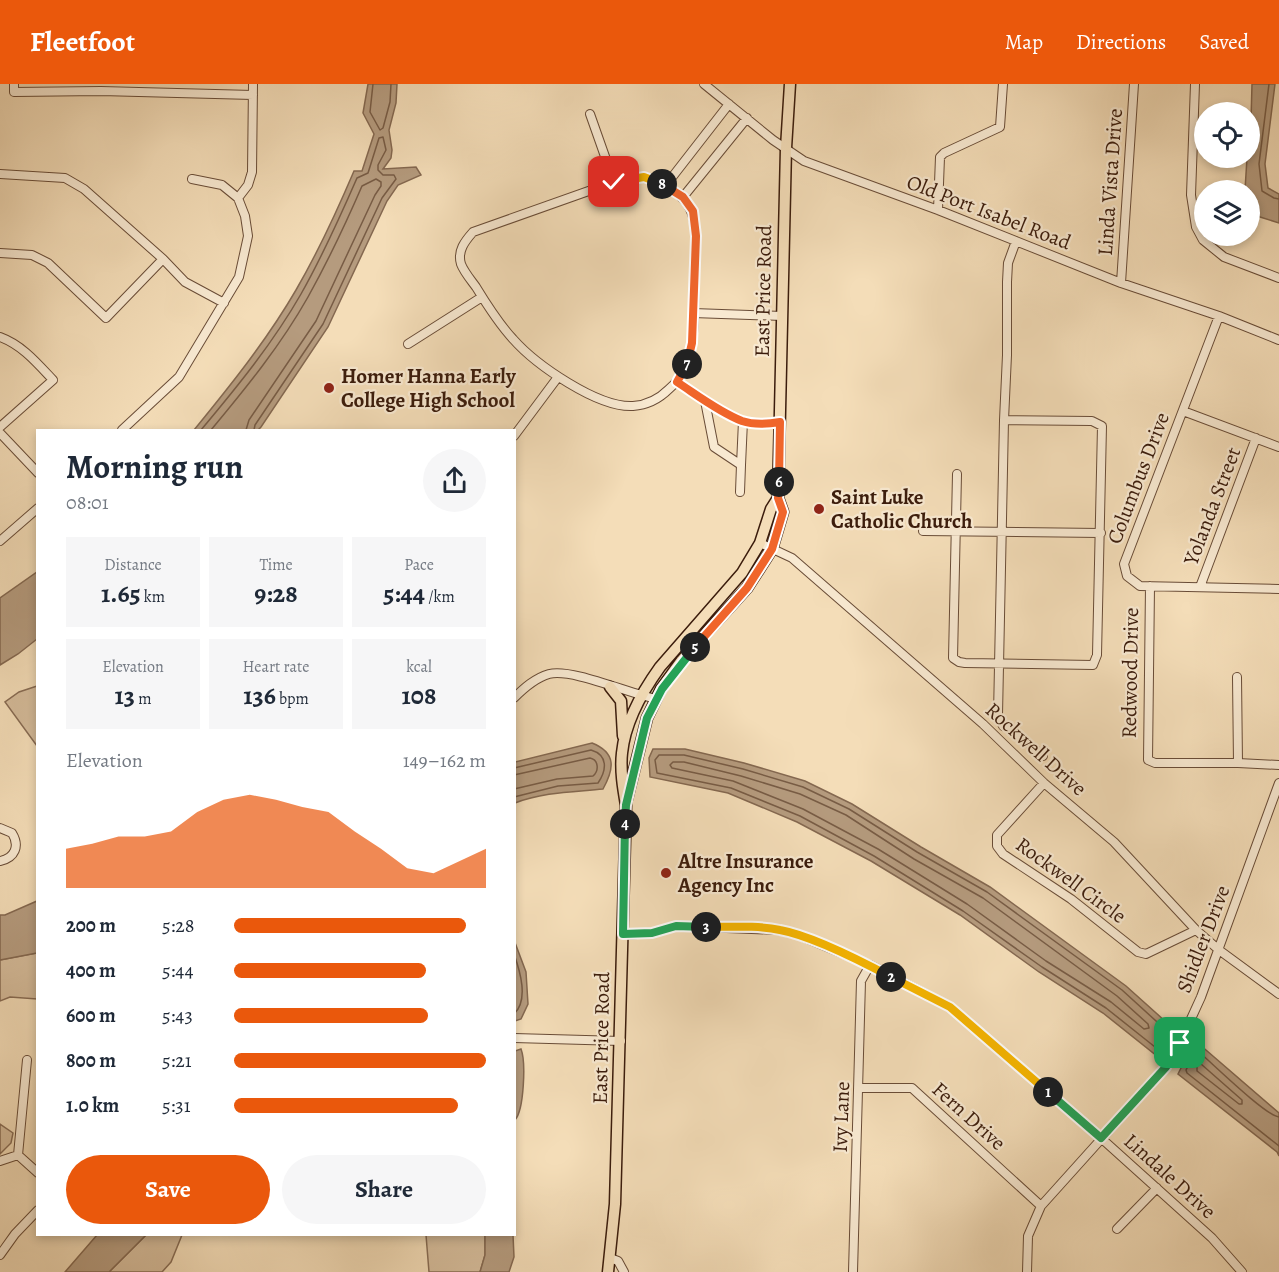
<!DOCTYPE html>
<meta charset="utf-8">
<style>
body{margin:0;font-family:Alegreya,serif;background:#f6f6f7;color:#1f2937;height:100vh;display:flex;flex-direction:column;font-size:22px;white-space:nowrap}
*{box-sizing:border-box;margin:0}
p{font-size:20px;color:#747a83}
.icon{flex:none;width:33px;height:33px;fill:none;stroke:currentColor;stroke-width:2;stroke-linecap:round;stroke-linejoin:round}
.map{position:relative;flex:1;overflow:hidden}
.sheet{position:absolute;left:36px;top:345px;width:480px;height:807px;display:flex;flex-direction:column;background:#fff;border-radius:0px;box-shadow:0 3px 9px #0003}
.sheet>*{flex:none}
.fabs{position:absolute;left:1194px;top:18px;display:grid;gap:12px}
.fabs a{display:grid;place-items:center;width:66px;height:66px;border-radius:50%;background:#fff;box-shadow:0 3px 9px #0003;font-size:30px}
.pin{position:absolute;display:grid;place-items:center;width:51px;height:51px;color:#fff;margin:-26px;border-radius:12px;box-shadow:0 3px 9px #0006}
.km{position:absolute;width:30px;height:30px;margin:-15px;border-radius:50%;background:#222;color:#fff;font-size:16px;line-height:30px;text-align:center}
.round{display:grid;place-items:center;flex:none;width:63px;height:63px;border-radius:32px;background:#f6f6f7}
.head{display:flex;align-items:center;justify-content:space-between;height:102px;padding:0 30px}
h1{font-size:33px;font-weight:700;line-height:45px}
.stats{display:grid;grid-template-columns:repeat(3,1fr);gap:9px;height:102px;padding:6px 30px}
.stats div{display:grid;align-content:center;border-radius:0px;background:#f6f6f7;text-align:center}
.stats b{font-size:26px;font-weight:700}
.stats small{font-size:16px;font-weight:400}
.stats p{font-size:16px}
.chart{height:168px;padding:12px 30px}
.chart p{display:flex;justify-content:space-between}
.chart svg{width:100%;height:108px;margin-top:6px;fill:#ea580c;opacity:.7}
.primary-button{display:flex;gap:12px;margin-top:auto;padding:12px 30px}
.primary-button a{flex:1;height:69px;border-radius:36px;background:#ea580c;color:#fff;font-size:24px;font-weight:700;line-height:69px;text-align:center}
.primary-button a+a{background:#f6f6f7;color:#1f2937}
ul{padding:0 30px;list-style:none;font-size:20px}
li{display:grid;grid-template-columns:96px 72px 1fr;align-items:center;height:45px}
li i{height:15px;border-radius:8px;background:#ea580c}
header{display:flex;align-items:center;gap:36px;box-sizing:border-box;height:84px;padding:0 30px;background:#ea580c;color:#fff}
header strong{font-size:28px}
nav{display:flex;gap:33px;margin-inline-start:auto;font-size:21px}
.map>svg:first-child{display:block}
.green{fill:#d5bc9b;stroke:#886c54;stroke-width:1.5}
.water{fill:#b59b7e;stroke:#846850;stroke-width:1.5}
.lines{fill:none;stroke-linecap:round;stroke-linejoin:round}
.shore{stroke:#785c45;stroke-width:1.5}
.minor-casing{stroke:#694c37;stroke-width:10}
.major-casing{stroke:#3b1c0c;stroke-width:13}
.minor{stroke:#f8e9d1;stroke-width:8}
.major{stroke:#f4ddb8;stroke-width:10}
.split-1-casing{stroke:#fff;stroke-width:12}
.split-2-casing{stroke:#fff;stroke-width:12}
.split-3-casing{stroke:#fff;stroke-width:12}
.split-4-casing{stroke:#fff;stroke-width:12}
.split-5-casing{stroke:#fff;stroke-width:12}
.split-6-casing{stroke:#fff;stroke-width:12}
.split-7-casing{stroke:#fff;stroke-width:12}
.split-8-casing{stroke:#fff;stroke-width:12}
.split-9-casing{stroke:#fff;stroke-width:12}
.split-1{stroke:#22a559;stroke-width:8}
.split-2{stroke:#f5b400;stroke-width:8}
.split-3{stroke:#f5b400;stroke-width:8}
.split-4{stroke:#22a559;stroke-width:8}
.split-5{stroke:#22a559;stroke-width:8}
.split-6{stroke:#f0652b;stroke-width:8}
.split-7{stroke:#f0652b;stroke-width:8}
.split-8{stroke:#f0652b;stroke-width:8}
.split-9{stroke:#f5b400;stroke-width:8}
.poi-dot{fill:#8f2418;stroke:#f8e9d1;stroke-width:2}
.labels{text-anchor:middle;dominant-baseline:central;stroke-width:4.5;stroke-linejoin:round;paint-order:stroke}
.street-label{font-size:21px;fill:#3b1c0c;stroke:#f8e9d1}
.poi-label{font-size:21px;font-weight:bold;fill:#3b1c0c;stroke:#f8e9d1;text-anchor:start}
</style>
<header>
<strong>Fleetfoot</strong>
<nav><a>Map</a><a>Directions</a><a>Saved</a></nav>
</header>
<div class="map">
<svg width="1279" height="1188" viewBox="0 0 1279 1188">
<rect width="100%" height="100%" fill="#f4ddb8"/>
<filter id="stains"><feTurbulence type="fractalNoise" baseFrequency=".00333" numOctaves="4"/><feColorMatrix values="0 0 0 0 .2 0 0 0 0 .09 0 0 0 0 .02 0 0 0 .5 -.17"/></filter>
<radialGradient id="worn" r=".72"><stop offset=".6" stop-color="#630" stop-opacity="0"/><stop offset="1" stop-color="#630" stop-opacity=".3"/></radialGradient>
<path class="green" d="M37,602H38L37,662L5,618L19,608Z
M37,869V915L10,913L0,917V876Z
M0,1040L13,1049L11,1059L0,1070Z
M146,1151H182L171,1178L162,1188H109Z
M426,1151H485V1171L480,1188H429Z"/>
<path class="water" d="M368,0H397L396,19L389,46L392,66L391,74L383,85L416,83L421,91L398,101L387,117L328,243L261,343L258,346H194C230,302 267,256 296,206C318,168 337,127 354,87H362L374,50L363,29Z
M1252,0H1275L1265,80L1268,104L1279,110V139L1257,132L1250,124V106H1245L1247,74H1250Z
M37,488V555L18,570L0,581V514Z
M592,659C617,669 614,685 603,705C573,708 543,708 515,719V678Z
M653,665H685L744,679L805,697L852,720L921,763L990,803L1126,902L1175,946L1169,963L1157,972L1103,929L1039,888L960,831L871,777L797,738L728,709L650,693L649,674Z
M37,817V869L0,876V831H5Z
M514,856L526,888L528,920L521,935L515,937Z
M1199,960L1279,1029V1072L1277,1068L1178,990L1191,964Z
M521,965C526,978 524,1026 515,1036V967Z
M97,1151H146L109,1188H65Z
M485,1151H513L514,1173L509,1188H480L485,1171Z"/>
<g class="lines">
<path class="shore" d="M373,0L370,28L380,46L383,44L390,18L391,0
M1269,0L1259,80L1262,107L1274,114L1279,115
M201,346C237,303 273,259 301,210C322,173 340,133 357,94L368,89L379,54L383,53L386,66L378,81V86L383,91H394L396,95L382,114L323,240L255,341L254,346
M211,346C246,304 281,261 308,213C328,177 346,139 362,102L376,95L381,98V102L375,111L316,237L249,336L246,346
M659,671H684L743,685L803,703L849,725L917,768L987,808L1122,906L1167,947L1164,959L1155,963L1106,924L1042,883L963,827L874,772L800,732L731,704L657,689L655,676Z
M673,678H684L741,692L800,710L846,731L914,775L983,814L1117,912L1148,940L1149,944L1144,945L1111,918L1046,877L967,820L878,765L803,725L733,697L672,684L670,681Z
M514,684L591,666C608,671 607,686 598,699L558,702L514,713
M514,691L590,674C599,676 599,687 593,692L557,695L514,705
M514,870C520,887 529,916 514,930
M1201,980L1242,1016V1020H1239L1197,987V981Z
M1279,1033C1266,1032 1213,980 1199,968L1195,969L1186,986L1187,989L1279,1062"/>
<defs>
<path id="minor" d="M14,0V8L101,7L253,11
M704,0L773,56L804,77L938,126L1121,199L1219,232L1279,256
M1195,0L1191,111L1196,143L1203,156L1224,173L1279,194
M590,30L614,98
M0,90L65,94L84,105L163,175L185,198L224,219
M644,93C696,112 697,128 695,180C693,210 697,257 686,284C682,292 676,299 669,305C659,315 647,321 633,322C598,324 536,281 513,255C499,240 487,221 476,203C471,196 464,188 461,180C457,167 465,157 473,148L614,98Z
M666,101L729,20
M683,113L747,34
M238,114L248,101L252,88L253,0
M938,126L940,73L944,69L1000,43L1003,0
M0,169L32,171L48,179L106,234L163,175
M1121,199L1134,0
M693,229L782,232
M1219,232L1124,480L1127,492L1140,502L1279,505
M0,253C22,261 37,279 53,296L0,343
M408,260L482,213
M677,298C697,311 719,328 742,337C753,341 768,340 780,338
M705,317L714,363L741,381L743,337
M1183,327L1279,363
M122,346L179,293L239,193L248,152L245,132L238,114L222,101L192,95
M0,349L38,389
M514,352L558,293
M957,390L953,574L959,578L965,579L1093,581L1097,571L1102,342L1092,337L1004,336
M740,408L741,381
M923,447L1101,449
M0,457L38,424
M760,459L792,474L983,640L1044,699L1114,758L1196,846L1219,866L1279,910
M1150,502L1148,676L1155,679H1238L1279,681
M1200,503L1256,354
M1237,593L1238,679
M514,614C524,604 535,594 549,590C572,584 630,610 657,615
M1003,642L998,631L1004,336L1007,271V198L1008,179L1016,157
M1003,642L1011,645L1043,672
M1044,699L997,751V762L1003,770L1071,815L1138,868L1146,870L1196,846
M0,744L12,749C20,762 15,774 0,777
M623,851L652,849L676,842L779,846L798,851L870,881L950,923L1101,1054L1212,1154L1242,1188
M514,954L621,957
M860,1004H912L1041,1122
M18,1071L27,976
M18,1071L38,1089
M0,1077L18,1071
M1117,1145L1157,1104
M0,1171L15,1150L38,1126
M610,1174L618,1177L624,1188
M853,1188L861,897L870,881
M1027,1188L1028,1152L1041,1122L1166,983L1180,959L1201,913L1279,699"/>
<path id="major" d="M610,603L621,617L623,652
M627,715L647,634L661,605L682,576L747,504L772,465L783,428L778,414L786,64L790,0
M608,1188L615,1120L626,721C623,704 620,686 622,669C625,638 642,608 660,583L742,489L760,459L771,425L778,414"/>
</defs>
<use href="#minor" class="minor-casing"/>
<use href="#major" class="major-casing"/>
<use href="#minor" class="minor"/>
<use href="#major" class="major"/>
</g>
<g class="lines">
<defs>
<path id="split-1" d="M1048,1008L1101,1054L1166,983L1180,959"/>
<path id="split-2" d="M891,893L950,923L1048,1008"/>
<path id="split-3" d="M706,843C731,843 756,841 780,846C813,852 861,877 891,893"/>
<path id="split-4" d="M625,740L623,850L652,849L676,842L706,843"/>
<path id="split-5" d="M625,740L626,721L647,634L662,605L695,563"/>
<path id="split-6" d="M695,563L747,504L772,465L783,428L778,414L779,398"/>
<path id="split-7" d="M687,280L677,298C697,311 719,328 742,337C754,341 768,340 780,338L779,398"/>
<path id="split-8" d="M662,100L683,113L693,127L696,152L692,259L687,280"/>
<path id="split-9" d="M614,98L644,93L662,100"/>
</defs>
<use href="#split-1" class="split-1-casing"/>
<use href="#split-2" class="split-2-casing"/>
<use href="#split-3" class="split-3-casing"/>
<use href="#split-4" class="split-4-casing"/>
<use href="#split-5" class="split-5-casing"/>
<use href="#split-6" class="split-6-casing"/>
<use href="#split-7" class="split-7-casing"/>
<use href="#split-8" class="split-8-casing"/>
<use href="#split-9" class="split-9-casing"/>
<use href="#split-1" class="split-1"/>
<use href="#split-2" class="split-2"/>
<use href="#split-3" class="split-3"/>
<use href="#split-4" class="split-4"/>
<use href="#split-5" class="split-5"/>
<use href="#split-6" class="split-6"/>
<use href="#split-7" class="split-7"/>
<use href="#split-8" class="split-8"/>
<use href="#split-9" class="split-9"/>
</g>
<g class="poi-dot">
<circle cx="329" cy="304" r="6"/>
<circle cx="819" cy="425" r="6"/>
<circle cx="666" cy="789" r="6"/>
</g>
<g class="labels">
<g class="street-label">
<text transform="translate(1110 98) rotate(-86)">Linda Vista Drive</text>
<text transform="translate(989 128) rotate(21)">Old Port Isabel Road</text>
<text transform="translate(763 207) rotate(-89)">East Price Road</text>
<text transform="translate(1138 394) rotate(-69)">Columbus Drive</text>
<text transform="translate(1212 422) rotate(-69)">Yolanda Street</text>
<text transform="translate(1130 589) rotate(-89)">Redwood Drive</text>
<text transform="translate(1036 665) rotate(42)">Rockwell Drive</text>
<text transform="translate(1071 796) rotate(36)">Rockwell Circle</text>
<text transform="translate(1203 855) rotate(-69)">Shidler Drive</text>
<text transform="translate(601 954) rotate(-89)">East Price Road</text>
<text transform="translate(969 1032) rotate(42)">Fern Drive</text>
<text transform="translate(841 1033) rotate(-88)">Ivy Lane</text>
<text transform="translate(1170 1092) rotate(42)">Lindale Drive</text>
</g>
<g class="poi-label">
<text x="341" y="292">Homer Hanna Early<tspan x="341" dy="24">College High School</tspan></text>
<text x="831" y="413">Saint Luke<tspan x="831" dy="24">Catholic Church</tspan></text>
<text x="678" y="777">Altre Insurance<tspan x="678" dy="24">Agency Inc</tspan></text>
</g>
</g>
<rect width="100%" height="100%" filter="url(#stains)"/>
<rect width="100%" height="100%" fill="url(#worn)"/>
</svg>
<div class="fabs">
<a><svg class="icon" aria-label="locate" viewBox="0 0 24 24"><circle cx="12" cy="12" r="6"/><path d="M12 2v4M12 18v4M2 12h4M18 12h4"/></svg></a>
<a><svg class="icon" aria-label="layers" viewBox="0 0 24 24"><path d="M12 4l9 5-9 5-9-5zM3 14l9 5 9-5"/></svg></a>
</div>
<div class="pin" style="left:1180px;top:959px;background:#1e9e55"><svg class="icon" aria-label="arrive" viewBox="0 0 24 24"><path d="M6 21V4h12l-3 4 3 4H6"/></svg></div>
<div class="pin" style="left:614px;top:98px;background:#d93025"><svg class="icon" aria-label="check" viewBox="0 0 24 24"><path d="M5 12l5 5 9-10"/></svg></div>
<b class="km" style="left:1048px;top:1008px">1</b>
<b class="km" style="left:891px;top:893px">2</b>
<b class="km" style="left:706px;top:843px">3</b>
<b class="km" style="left:625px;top:740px">4</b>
<b class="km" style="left:695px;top:563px">5</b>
<b class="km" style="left:779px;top:398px">6</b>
<b class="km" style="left:687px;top:280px">7</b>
<b class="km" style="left:662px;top:100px">8</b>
<section class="sheet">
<div class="head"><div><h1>Morning run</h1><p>08:01</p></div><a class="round"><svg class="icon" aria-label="share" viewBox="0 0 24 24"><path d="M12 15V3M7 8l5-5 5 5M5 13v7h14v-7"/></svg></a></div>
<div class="stats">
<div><p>Distance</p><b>1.65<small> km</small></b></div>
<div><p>Time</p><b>9:28</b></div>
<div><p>Pace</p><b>5:44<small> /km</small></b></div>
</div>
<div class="stats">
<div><p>Elevation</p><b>13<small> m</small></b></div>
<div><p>Heart rate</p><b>136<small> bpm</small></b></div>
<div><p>kcal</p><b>108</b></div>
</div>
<div class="chart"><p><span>Elevation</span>149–162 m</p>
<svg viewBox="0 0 160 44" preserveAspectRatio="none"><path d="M0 44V28L10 26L20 23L30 23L40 21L50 13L60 8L70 6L80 8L90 11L100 13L110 21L120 28L130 36L140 38L150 33L160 28V44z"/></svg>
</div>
<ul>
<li><b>200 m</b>5:28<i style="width:92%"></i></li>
<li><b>400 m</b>5:44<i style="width:76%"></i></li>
<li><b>600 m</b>5:43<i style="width:77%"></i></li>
<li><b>800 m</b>5:21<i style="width:100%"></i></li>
<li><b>1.0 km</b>5:31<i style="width:89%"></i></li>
</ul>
<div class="primary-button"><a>Save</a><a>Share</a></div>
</section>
</div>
